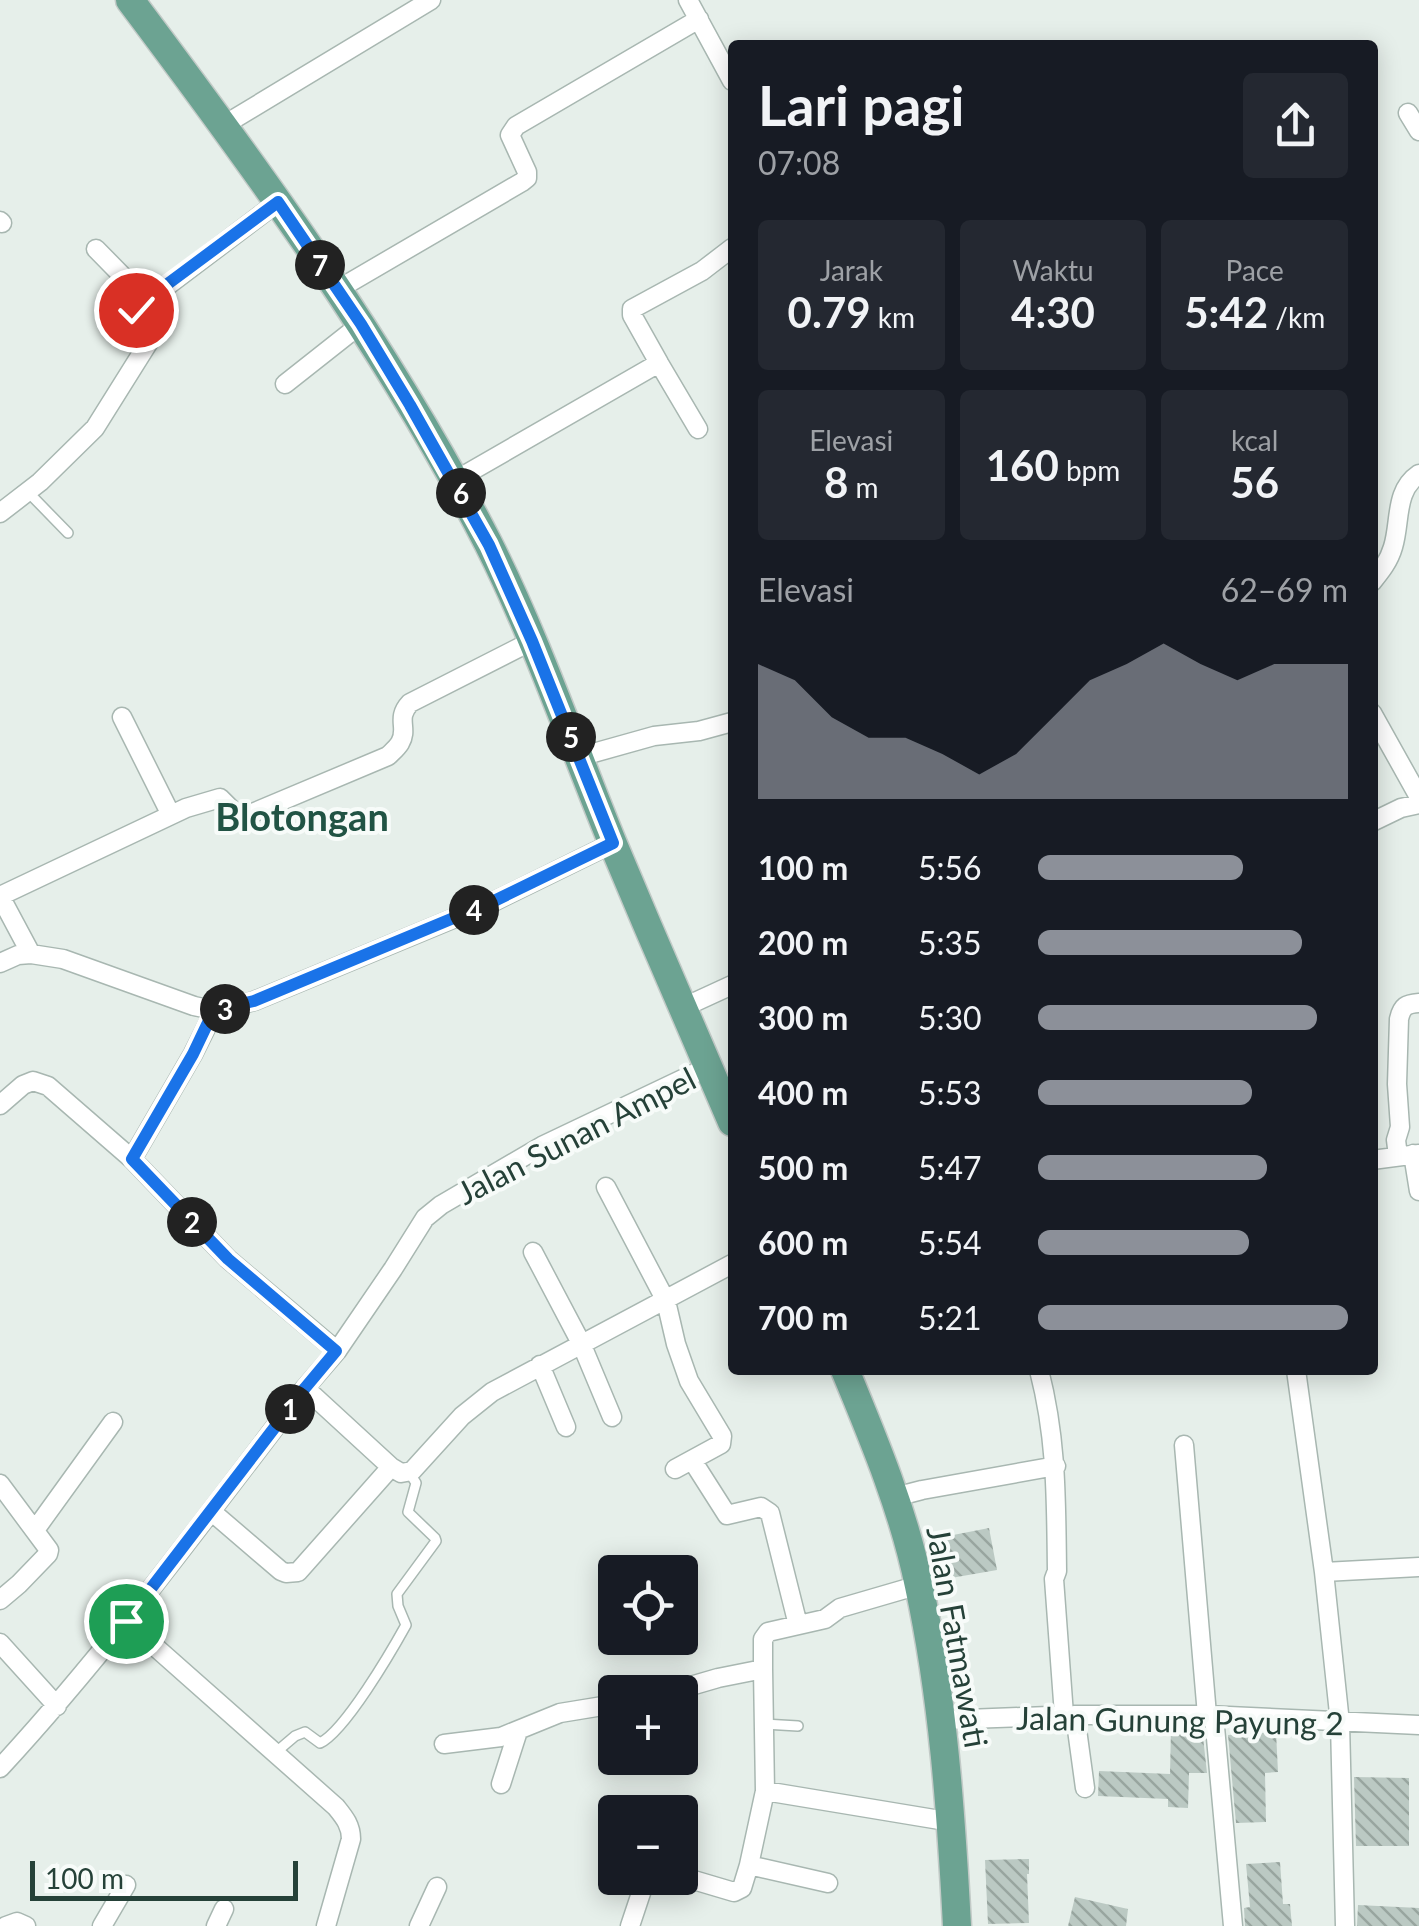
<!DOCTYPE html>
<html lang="id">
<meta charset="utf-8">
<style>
body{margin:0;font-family:Lato,sans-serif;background:#242831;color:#f1f3f6;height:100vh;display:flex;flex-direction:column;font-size:38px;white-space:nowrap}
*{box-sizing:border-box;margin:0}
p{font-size:32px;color:#9ea1a6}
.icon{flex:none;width:55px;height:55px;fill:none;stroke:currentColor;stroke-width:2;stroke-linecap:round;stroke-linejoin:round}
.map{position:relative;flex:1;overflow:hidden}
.sheet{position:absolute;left:728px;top:40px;width:650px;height:1335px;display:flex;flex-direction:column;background:#171b24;border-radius:10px;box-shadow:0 5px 25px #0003}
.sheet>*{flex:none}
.controls{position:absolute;left:598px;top:1555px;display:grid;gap:20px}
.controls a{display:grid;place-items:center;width:100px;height:100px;border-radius:10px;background:#171b24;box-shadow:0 5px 25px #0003;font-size:50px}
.scale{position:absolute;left:30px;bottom:25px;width:268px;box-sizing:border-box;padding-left:10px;border:5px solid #254138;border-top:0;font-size:28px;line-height:35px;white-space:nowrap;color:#254138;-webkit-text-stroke:8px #f7fbf9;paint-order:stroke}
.pin{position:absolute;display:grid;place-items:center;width:85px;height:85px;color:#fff;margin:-42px;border:5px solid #fff;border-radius:50%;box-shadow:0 2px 10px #0007}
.km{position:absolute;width:50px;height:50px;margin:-25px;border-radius:50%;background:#222;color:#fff;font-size:28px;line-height:50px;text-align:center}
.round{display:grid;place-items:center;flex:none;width:105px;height:105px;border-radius:10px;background:#242831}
.overview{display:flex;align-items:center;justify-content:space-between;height:170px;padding:0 30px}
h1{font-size:55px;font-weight:700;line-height:75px}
.figures{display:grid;grid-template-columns:repeat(3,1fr);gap:15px;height:170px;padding:10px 30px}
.figures div{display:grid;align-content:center;border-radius:10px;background:#242831;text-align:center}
.figures b{font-size:42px;font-weight:700}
.figures small{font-size:28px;font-weight:400}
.figures p{font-size:28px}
.chart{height:280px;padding:20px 30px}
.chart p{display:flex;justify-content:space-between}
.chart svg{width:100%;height:180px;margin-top:10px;fill:#8c9099;opacity:.7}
ul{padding:0 30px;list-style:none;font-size:32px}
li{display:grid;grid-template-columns:160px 120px 1fr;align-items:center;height:75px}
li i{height:25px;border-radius:12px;background:#8c9099}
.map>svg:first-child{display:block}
.building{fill:url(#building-back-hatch)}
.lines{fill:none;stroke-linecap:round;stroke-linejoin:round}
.service-casing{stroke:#a8b7b1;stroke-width:12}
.minor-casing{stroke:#a8b7b1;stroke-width:21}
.primary-casing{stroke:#c2cac7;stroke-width:31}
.service{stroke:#fff;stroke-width:9}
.minor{stroke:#fff;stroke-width:18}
.primary{stroke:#6ca392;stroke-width:28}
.route-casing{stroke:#fff;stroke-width:20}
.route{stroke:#1a73e8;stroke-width:12}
.labels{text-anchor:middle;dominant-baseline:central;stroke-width:8;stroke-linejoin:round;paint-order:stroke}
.street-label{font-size:32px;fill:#254138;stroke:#f7fbf9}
.quarter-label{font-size:38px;font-weight:bold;fill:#215344;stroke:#f7fbf9}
</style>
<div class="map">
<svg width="1419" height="1926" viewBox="0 0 1419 1926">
<defs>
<pattern id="building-back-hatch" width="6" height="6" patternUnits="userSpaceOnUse" patternTransform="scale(2.5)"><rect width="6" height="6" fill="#bbc9c3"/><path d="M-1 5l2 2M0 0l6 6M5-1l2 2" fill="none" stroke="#98a59f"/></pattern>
</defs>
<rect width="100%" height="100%" fill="#e6efea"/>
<path class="building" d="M989,1528L997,1570L951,1578L943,1537Z
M1171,1728H1202L1207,1773H1189L1188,1808L1168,1807V1799L1098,1796L1099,1771L1170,1774Z
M1276,1732L1278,1772L1265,1773L1266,1822L1236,1823L1228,1735Z
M1354,1777L1409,1778V1846H1356Z
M1029,1859V1874H1027L1029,1923L988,1924L985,1860Z
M1280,1862L1283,1904H1290L1292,1926H1245L1244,1908L1250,1907L1246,1864Z
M1075,1897L1128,1909L1126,1926H1068Z
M1358,1905L1419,1908V1926H1357Z"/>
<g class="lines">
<defs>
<path id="service" d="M28,492L68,533
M764,1724L798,1726
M275,1753L295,1736L305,1732L320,1743C345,1731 391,1652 406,1625L398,1606L397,1594L436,1541L435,1538L408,1512L416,1483L409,1472"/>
<path id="minor" d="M688,0L732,81
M1408,113L1419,131
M224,125L431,0
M0,221L2,223
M96,249L146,300
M337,290L522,182L527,178V172L510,135L516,126L699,19
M659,363L698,429
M285,384L361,324
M454,481L659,363L632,315V309L702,271L732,248
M0,513L40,482L95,428L152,337L153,332L137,312L138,308L278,202
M1372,582C1381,571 1389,561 1393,547C1401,521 1394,491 1419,474
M1372,713L1419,797
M122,717L171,815
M579,757L654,736L699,731L732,722
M1372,822L1401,808L1419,804
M0,896L186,808L220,798L234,812L243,817L388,756C392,752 397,748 400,743C409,728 395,719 410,703L532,641
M0,896L31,954
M0,963L18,955L31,954L63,959L194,1006C215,1012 233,1007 254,1001L491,903L613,843
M682,1008L732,985
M0,1105L23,1085L33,1081L48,1086L132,1159L228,1259L337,1351
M1413,1154L1419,1191
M1398,1156L1396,1140L1400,1127L1397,1084L1399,1019C1402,1006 1406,1004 1419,1003
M132,1159L193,1054L215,1010
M1372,1160L1419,1154
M606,1187L666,1301L676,1344L689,1381L722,1436L721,1444L675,1469
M533,1252L581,1343L612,1417
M540,1365L566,1427
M1039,1370C1057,1440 1056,1499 1057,1571L1054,1579L1064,1715
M1296,1370L1324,1572L1340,1723L1345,1926
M305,1388L391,1467
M1184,1445L1207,1715
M692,1460L727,1515L761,1507L770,1513L798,1625
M0,1484L49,1550L48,1554L19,1584L0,1600
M895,1497L922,1490L1056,1466
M211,1511L281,1571L286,1573L298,1572L391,1467L401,1473L412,1471L462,1416L492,1392L732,1264
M35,1530L113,1422
M1324,1572L1419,1567
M126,1621L336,1807C344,1817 351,1825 351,1839L326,1926
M0,1643L57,1706
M763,1669V1639L768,1632L825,1619L840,1608L919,1585
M670,1692L718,1678L763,1669L765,1791
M1075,1715L1085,1788
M1214,1716L1233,1926
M941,1720L1075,1715H1207L1419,1725
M444,1744L501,1737L560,1713L615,1704
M0,1768C110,1649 206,1517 305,1388L337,1351L393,1269L425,1218L441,1205L542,1146L708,1067
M501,1784L518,1731
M680,1876L734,1892L742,1888L749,1865
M828,1883L749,1865L765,1791L952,1822
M6,1926L17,1922L26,1926
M102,1926L126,1885
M216,1926L224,1909
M419,1926L437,1887
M630,1926L646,1878"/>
<path id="primary" d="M130,0C260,173 389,350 488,543C537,640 572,744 613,844C652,937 692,1030 732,1122
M845,1370C874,1440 904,1512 919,1586C943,1697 951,1812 957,1926"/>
</defs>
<use href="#service" class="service-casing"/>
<use href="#minor" class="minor-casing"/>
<use href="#primary" class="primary-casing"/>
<use href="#service" class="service"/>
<use href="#minor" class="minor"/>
<use href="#primary" class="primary"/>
</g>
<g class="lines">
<defs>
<path id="route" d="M126,1621L305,1388L336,1351L228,1259L132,1159L193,1054L214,1010L254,1001L492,902L613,843L532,641L489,545L410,405L361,324L278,202L146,300L136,310"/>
</defs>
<use href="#route" class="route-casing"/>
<use href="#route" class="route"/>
</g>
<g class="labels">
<g class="street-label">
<text transform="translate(576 1135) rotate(-27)">Jalan Sunan Ampel</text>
<text transform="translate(958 1637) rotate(80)">Jalan Fatmawati</text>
<text transform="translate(1180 1720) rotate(1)">Jalan Gunung Payung 2</text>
</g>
<g class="quarter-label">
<text x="302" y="816">Blotongan</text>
</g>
</g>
</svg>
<div class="controls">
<a><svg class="icon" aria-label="locate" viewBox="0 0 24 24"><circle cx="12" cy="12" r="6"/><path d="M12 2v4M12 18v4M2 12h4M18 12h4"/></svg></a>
<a>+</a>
<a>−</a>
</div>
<div class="scale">100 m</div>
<div class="pin" style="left:126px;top:1621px;background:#1e9e55"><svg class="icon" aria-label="arrive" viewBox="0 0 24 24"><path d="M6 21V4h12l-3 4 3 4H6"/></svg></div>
<div class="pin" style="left:136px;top:310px;background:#d93025"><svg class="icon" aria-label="check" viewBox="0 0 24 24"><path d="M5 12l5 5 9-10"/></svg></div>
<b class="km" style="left:290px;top:1409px">1</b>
<b class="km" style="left:192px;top:1222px">2</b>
<b class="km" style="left:225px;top:1009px">3</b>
<b class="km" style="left:474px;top:910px">4</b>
<b class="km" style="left:571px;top:737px">5</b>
<b class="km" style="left:461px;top:493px">6</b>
<b class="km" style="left:320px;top:265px">7</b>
<section class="sheet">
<div class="overview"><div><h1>Lari pagi</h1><p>07:08</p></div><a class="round"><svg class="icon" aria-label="share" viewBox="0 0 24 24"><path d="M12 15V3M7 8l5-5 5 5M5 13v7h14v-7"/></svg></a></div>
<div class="figures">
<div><p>Jarak</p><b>0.79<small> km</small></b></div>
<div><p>Waktu</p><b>4:30</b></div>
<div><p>Pace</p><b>5:42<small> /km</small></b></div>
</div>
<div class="figures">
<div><p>Elevasi</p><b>8<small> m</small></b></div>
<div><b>160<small> bpm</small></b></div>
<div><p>kcal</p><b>56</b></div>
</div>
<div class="chart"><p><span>Elevasi</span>62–69 m</p>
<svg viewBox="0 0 160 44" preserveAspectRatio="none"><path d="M0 44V11L10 15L20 24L30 29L40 29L50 33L60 38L70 33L80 24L90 15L100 11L110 6L120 11L130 15L140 11L150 11L160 11V44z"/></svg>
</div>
<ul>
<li><b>100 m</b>5:56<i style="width:66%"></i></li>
<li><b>200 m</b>5:35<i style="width:85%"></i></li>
<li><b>300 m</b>5:30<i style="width:90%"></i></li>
<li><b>400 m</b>5:53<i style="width:69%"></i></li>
<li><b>500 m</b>5:47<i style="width:74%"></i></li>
<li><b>600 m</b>5:54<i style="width:68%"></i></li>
<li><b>700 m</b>5:21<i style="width:100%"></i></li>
</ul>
</section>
</div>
